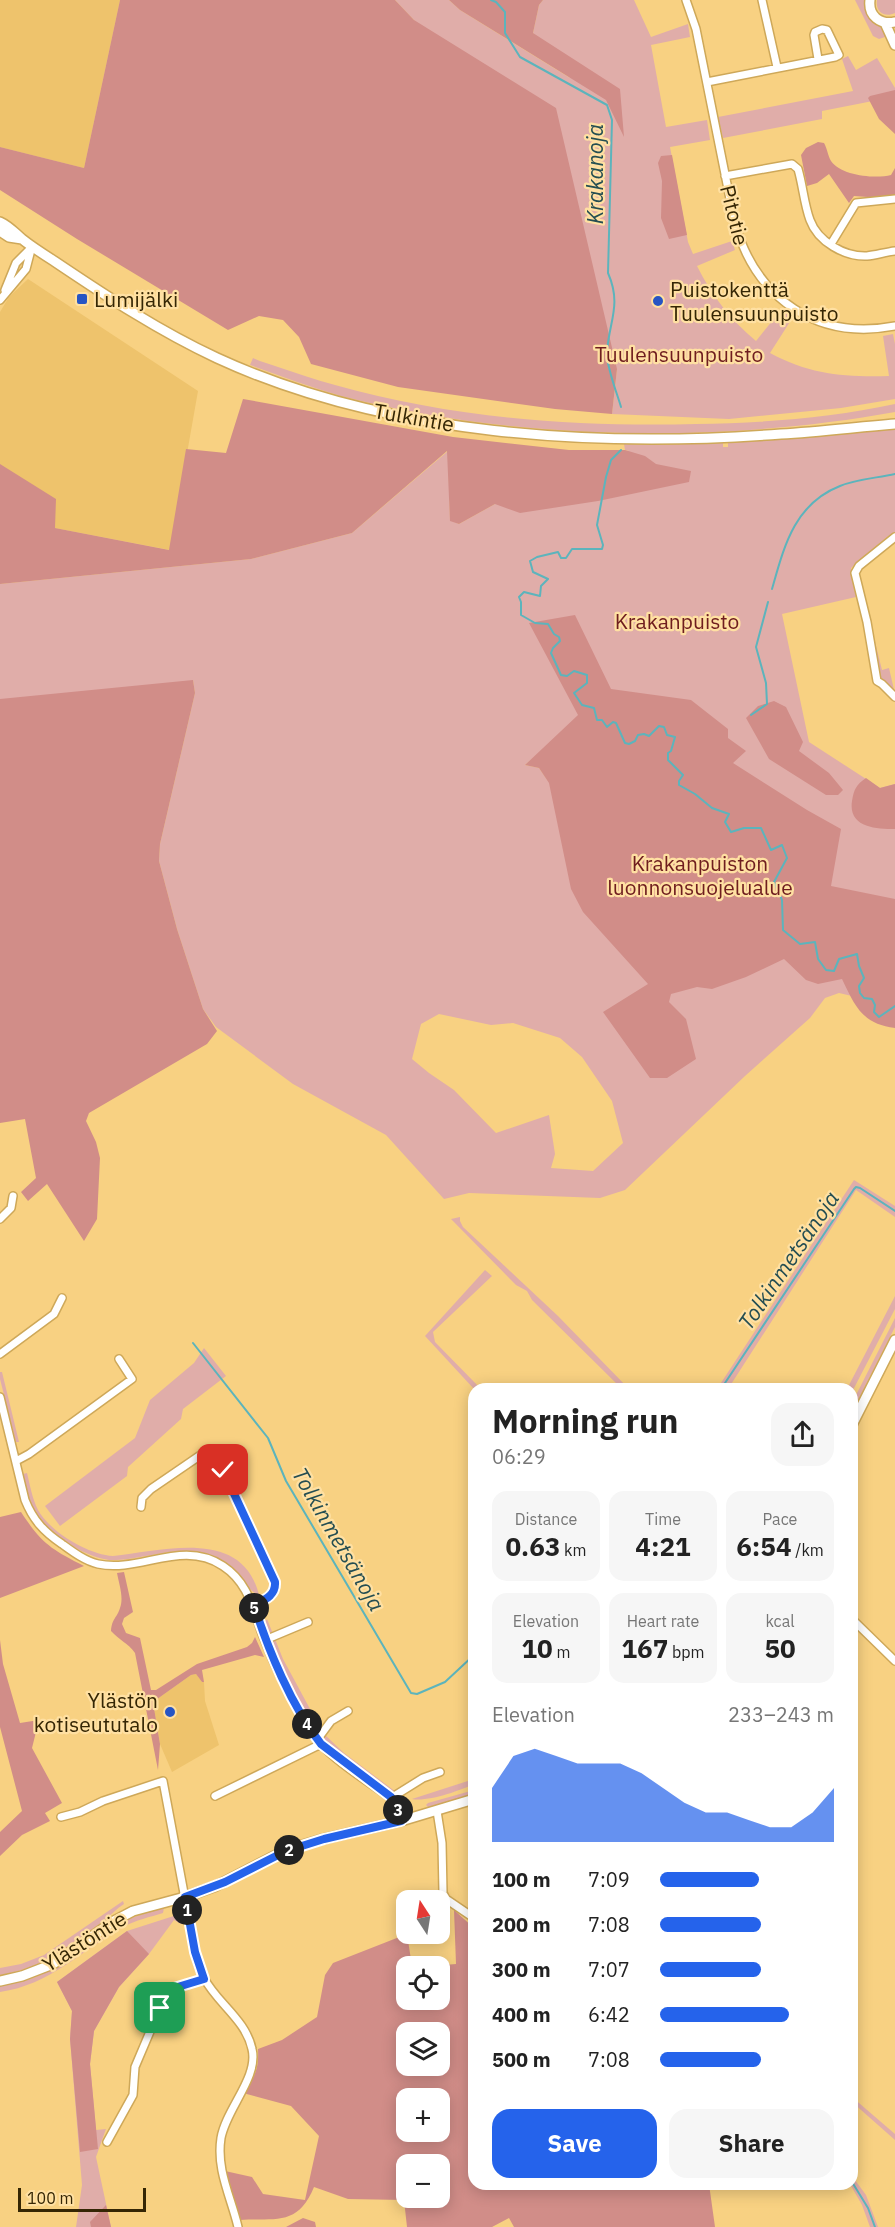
<!DOCTYPE html>
<meta charset="utf-8">
<style>
body{margin:0;font-family:"IBM Plex Sans",sans-serif;background:#f6f6f6;color:#222;height:100vh;display:flex;flex-direction:column;font-size:22px;white-space:nowrap}
*{box-sizing:border-box;margin:0}
p{font-size:20px;color:#767676}
.icon{flex:none;width:33px;height:33px;fill:none;stroke:currentColor;stroke-width:2;stroke-linecap:round;stroke-linejoin:round}
.map{position:relative;flex:1;overflow:hidden}
.side{position:absolute;left:468px;top:1383px;width:390px;height:807px;display:flex;flex-direction:column;background:#fff;border-radius:18px;box-shadow:0 3px 15px #0003}
.side>*{flex:none}
.needle{width:39px;rotate:348deg}
.buttons{position:absolute;left:396px;top:1890px;display:grid;gap:12px}
.buttons a{display:grid;place-items:center;width:54px;height:54px;border-radius:12px;background:#fff;box-shadow:0 3px 15px #0003;font-size:30px}
.scale{position:absolute;left:18px;bottom:15px;width:128px;box-sizing:border-box;padding-left:6px;border:3px solid #352604;border-top:0;font-size:16px;line-height:21px;white-space:nowrap;color:#352604;-webkit-text-stroke:4px #ffe0a2;paint-order:stroke}
.pin{position:absolute;display:grid;place-items:center;width:51px;height:51px;color:#fff;margin:-26px;border-radius:12px;box-shadow:0 3px 9px #0006}
.km{position:absolute;width:30px;height:30px;margin:-15px;border-radius:50%;background:#222;color:#fff;font-size:16px;line-height:30px;text-align:center}
.round{display:grid;place-items:center;flex:none;width:63px;height:63px;border-radius:18px;background:#f6f6f6}
.headline{display:flex;align-items:center;justify-content:space-between;height:102px;padding:0 24px}
h1{font-size:33px;font-weight:700;line-height:45px}
.metrics{display:grid;grid-template-columns:repeat(3,1fr);gap:9px;height:102px;padding:6px 24px}
.metrics div{display:grid;align-content:center;border-radius:15px;background:#f6f6f6;text-align:center}
.metrics b{font-size:26px;font-weight:700}
.metrics small{font-size:16px;font-weight:400}
.metrics p{font-size:16px}
.chart{height:168px;padding:12px 24px}
.chart p{display:flex;justify-content:space-between}
.chart svg{width:100%;height:108px;margin-top:6px;fill:#2563eb;opacity:.7}
.primary-button{display:flex;gap:12px;margin-top:auto;padding:12px 24px}
.primary-button a{flex:1;height:69px;border-radius:18px;background:#2563eb;color:#fff;font-size:24px;font-weight:700;line-height:69px;text-align:center}
.primary-button a+a{background:#f6f6f6;color:#222}
ul{padding:0 24px;list-style:none;font-size:20px}
li{display:grid;grid-template-columns:96px 72px 1fr;align-items:center;height:45px}
li i{height:15px;border-radius:8px;background:#2563eb}
.map>svg:first-child{display:block}
.built{fill:#eec36c}
.green{fill:#e0ada9;fill-rule:evenodd}
.forest{fill:#d18d88;fill-rule:evenodd}
.lines{fill:none;stroke-linecap:round;stroke-linejoin:round}
.stream{stroke:#5cb4bc;stroke-width:2}
.street-casing{stroke:#cea859;stroke-width:10}
.secondary-casing{stroke:#cea859;stroke-width:12}
.street{stroke:#fff;stroke-width:7}
.secondary{stroke:#fff;stroke-width:9}
.route-casing{stroke:#fff;stroke-width:12}
.route{stroke:#2563eb;stroke-width:8}
.poi-dot{fill:#2755c3;stroke:#ffe0a2;stroke-width:2}
.labels{text-anchor:middle;dominant-baseline:central;stroke-width:4.5;stroke-linejoin:round;paint-order:stroke}
.street-label{font-size:21px;fill:#352604;stroke:#ffe0a2}
.poi-label{font-size:21px;fill:#352604;stroke:#ffe0a2;text-anchor:start}
.park-label{font-size:21px;fill:#6f1d1f;stroke:#ffe0a2}
.water-label{font-size:22px;font-style:italic;fill:#254e52;stroke:#ffe0a2}
</style>
<div class="map">
<svg width="895" height="2227" viewBox="0 0 895 2227">
<rect width="100%" height="100%" fill="#f8d182"/>
<path class="built" d="M0,0H120L84,168L0,147Z
M28,279L198,391L170,550L55,528L0,466V312L9,297Z
M196,1674L202,1682H204L205,1701L219,1745L172,1772L160,1744L153,1702L191,1675Z"/>
<path class="green" d="M395,0H449L460,10L570,78L533,33L539,5L543,0H634L651,37L688,24L690,37L651,45L666,127L707,120L710,140L670,147L688,242L693,254L732,241L735,250L697,266C712,296 731,320 756,341L781,310L793,317L770,353C811,375 844,377 889,376L883,336L893,334L895,344V399L841,408L729,419L612,414L617,369L414,20Z
M855,0H865C866,21 878,20 888,36L879,39L873,36Z
M877,0H895V13C885,18 875,12 877,0Z
M848,56L856,70L877,58L895,88V128L878,100L822,111V119L723,138L718,117L853,91L842,59Z
M253,358C261,362 270,364 278,367C297,373 316,380 335,385C451,418 575,427 696,424C762,423 830,418 895,404V412C718,444 515,441 341,396C310,387 280,376 250,365Z
M895,428V532L887,537L851,568L856,597L782,614L809,742L880,788L895,784V1006L839,993L825,998L810,1018L745,1076L625,1190L600,1198L469,1193L444,1199L386,1135L293,1084L216,1027L203,1009L177,929L159,861L160,844L195,693L193,680L0,960V584L251,559L352,533L448,451L450,520L459,524L495,504L629,451L625,450L624,444L650,445L723,443V447H728V443ZM540,752L548,781L539,768L525,765ZM439,1014L491,1025L513,1023L560,1038L582,1057L612,1101L623,1143L593,1171L551,1168L555,1154L549,1115L496,1133L454,1090L429,1073L412,1059L421,1024Z
M874,638L882,670L889,668L895,694L879,676Z
M854,1180L895,1206V1217L856,1190L728,1389H717Z
M460,1217V1221L463,1227L558,1316L629,1389H622L532,1300L527,1291L516,1285L451,1219Z
M485,1270L492,1276L433,1332L435,1342L481,1389H474L425,1336Z
M895,1296V1309L852,1392V1389H847Z
M895,1318V1327L852,1412V1403Z
M204,1348L226,1376L183,1409L181,1419L128,1467L127,1476L60,1526L45,1506L135,1438L150,1400L194,1363Z
M0,1372H2L19,1442H16L0,1379Z
M27,1473C30,1485 32,1498 38,1510C50,1532 89,1555 113,1556C163,1551 242,1527 259,1595C250,1592 246,1583 240,1576C231,1565 221,1558 206,1554C176,1545 146,1559 116,1560C91,1562 48,1534 35,1513C29,1501 26,1487 23,1474Z
M267,1619L283,1659L323,1733L344,1753L400,1795L399,1797C378,1781 355,1768 335,1751C308,1727 274,1657 264,1623Z
M474,1779V1784C459,1791 428,1802 412,1799Z
M474,1790V1793L461,1798L428,1807L426,1805L428,1803Z
M123,1901L124,1904C116,1909 110,1916 102,1922C71,1946 40,1969 0,1975V1968L21,1964L44,1955Z
M164,1908L163,1913C150,1917 136,1920 123,1927C82,1950 50,1985 0,1992V1985C52,1982 78,1946 120,1923C134,1916 149,1912 164,1908Z
M180,1914L181,1924L174,1920L149,1954L119,1987L94,2031L90,2064L96,2130L106,2129L96,2157L111,2227H76L82,2185L70,2039L72,2011L57,1982L127,1931Z
M852,2097L895,2134V2140L852,2102Z
M852,2176L866,2195L878,2227H870L862,2205L850,2184H852Z"/>
<path class="forest" d="M120,0H395L414,20L556,108L617,369L612,414L555,409L398,387L311,364L299,337L283,320L259,316L228,330L77,239L0,190V147L84,168Z
M449,0H543L539,5L533,33L620,89L624,137L606,100L460,10Z
M895,90V134L879,119L868,98L870,96Z
M818,142L824,143C827,148 828,156 831,161C841,176 876,179 891,175L895,168V195L881,198L854,196L849,203L829,174L817,183L807,186L801,155L806,148Z
M672,155L687,235L669,239L661,218L662,181L658,163L661,156Z
M243,399L453,437L569,450H625L645,456L656,464L691,471L689,482L598,501L520,513L495,504L459,524L450,521L447,451L352,533L251,559L0,584V464L56,499L55,528L169,550L186,449L226,453Z
M575,615L611,689L691,700L728,729V738L746,751L733,763L807,810L841,829L831,886L895,899V1028C862,1024 855,1006 842,979L818,984L806,980L784,959L746,977L712,989L697,987L671,994L669,1002L686,1019L696,1059L667,1078H650L603,1012L648,984L583,912L571,889L549,783L539,768L525,765L578,715L529,623Z
M193,680L195,693L160,844L159,861L177,929L203,1009L217,1031L207,1044L89,1113L86,1121L96,1142L100,1158L97,1219L84,1241L47,1184L28,1201L21,1192L36,1178L25,1119L0,1123V699Z
M774,701L786,707L803,742L799,751L829,773L843,790L838,795H826L769,759L746,718L758,706Z
M866,778L880,788L895,784V829C875,829 848,827 852,801C854,789 856,785 866,778Z
M21,1512C42,1544 51,1549 84,1566L0,1598V1517Z
M124,1572L133,1612L124,1618L122,1624L126,1633L140,1638L151,1690H156L197,1664L247,1647L252,1643L255,1637L264,1657L255,1655L202,1670L204,1682H202L196,1674L191,1675L153,1702L160,1744L158,1770L135,1653C128,1643 119,1640 111,1631C112,1618 117,1618 120,1608C124,1597 119,1584 117,1573Z
M0,1640L3,1664L20,1723L39,1720L32,1748L62,1803L45,1813L50,1821L22,1835L0,1856V1832L22,1811L0,1727Z
M454,1910L474,1928V2184H709L715,2227H514L509,2218L492,2227H407L404,2200L348,2199L314,2187C298,2226 277,2218 240,2220L225,2171L252,2177L263,2194L305,2200L319,2136L291,2106L243,2093C255,2077 259,2069 258,2049L282,2040L317,2017L325,1975L333,1963L407,1934L412,1966H406V2000H440V1966H432L456,1964ZM406,2032H440V2066H406ZM406,2098H440V2132H406ZM406,2164H440V2198H406Z
M127,1931L149,1954L119,1987L94,2031L90,2064L98,2149L80,2152L70,2039L72,2011L57,1982Z
M106,2205L111,2227H91L90,2222Z
M303,2218L315,2222L316,2227H286Z"/>
<g class="lines">
<path class="stream" d="M491,0L496,2L505,12V33L520,57L607,105L612,120L608,273C622,305 609,321 607,352C606,366 617,393 621,407
M621,450L611,460L606,477L597,525L603,545L602,549H572L566,558H561L558,552L537,557L530,561L533,572L548,579L541,586L540,596L524,592L519,597L521,602V615L535,623L548,624L554,634L559,637L560,641L553,648L551,653L561,675L567,676L574,671L587,675V683L574,693L582,705L594,708L597,720H602L607,727L613,722L616,723L625,743L629,744L635,741L638,735L644,734L649,736L659,726L664,727L667,735L675,737L671,751L668,753V760L683,775L679,781V785L695,794L712,808L729,814L725,822L731,832L744,828H761L771,850L782,845L787,858L774,882L782,900L783,930L800,944L815,942L818,959L826,970L834,971L839,959L857,954L859,966L864,978L859,986L860,993L864,998L872,999L875,1005L874,1012L879,1017L895,1006
M772,589C784,547 794,504 840,486C857,479 877,478 895,474
M751,715L767,704L766,683L756,647L768,602
M193,1343L268,1438L286,1481L411,1693L417,1694L445,1682L474,1655
M721,1389L854,1189L856,1187L860,1188L895,1211
M852,2182L868,2208L875,2227"/>
<defs>
<path id="street" d="M686,0L696,29L735,224C757,299 817,341 895,326
M762,0L777,67
M707,82L835,57L839,55L827,30L822,29L815,32L814,35L818,59
M725,176L792,164L798,169C803,186 804,204 810,220C818,242 845,257 867,256C876,255 886,252 895,251
M831,244L856,203L895,199
M5,290L16,263L32,247
M0,300L26,269L32,246
M895,537L859,566L855,573L867,622L877,681L882,684L895,697
M0,1219L11,1208L13,1196
M0,1354L54,1314L62,1298
M0,1397L25,1500C33,1520 44,1532 62,1544C73,1552 85,1561 98,1564C140,1573 182,1539 223,1566C249,1583 253,1610 263,1636C275,1667 293,1703 310,1730C329,1759 364,1778 391,1798L395,1802L401,1821
M16,1461L29,1454L132,1379L119,1359
M141,1507L142,1498L151,1489L208,1450L217,1459L223,1470L275,1582C276,1596 264,1600 253,1605
M852,1619L895,1661
M265,1640L308,1622
M317,1740L331,1721L348,1711
M215,1796L321,1744
M391,1798L423,1778L440,1772
M437,1811L442,1843L443,1893L446,1899L474,1918
M61,1817L80,1812L103,1801L163,1781L195,1952C197,1960 199,1970 204,1978C217,2003 246,2020 252,2049C259,2077 226,2109 221,2138C216,2170 231,2197 238,2227
M107,2142L133,2095L135,2067L160,2008L171,1989L204,1979"/>
<path id="secondary" d="M870,0C868,16 880,25 895,22
M885,23L895,45
M0,222C9,226 15,233 22,239C32,247 43,254 54,261C106,296 159,331 217,358C386,436 598,448 781,434C819,432 857,427 895,424
M0,231L9,237L22,239
M852,1425L895,1340
M0,1981L22,1976L53,1964L114,1921L133,1911L185,1897L216,1886L286,1850L323,1839L401,1821L474,1799"/>
</defs>
<use href="#street" class="street-casing"/>
<use href="#secondary" class="secondary-casing"/>
<use href="#street" class="street"/>
<use href="#secondary" class="secondary"/>
</g>
<g class="lines">
<defs>
<path id="route" d="M160,2008L171,1989L204,1979L195,1952L185,1897L225,1882L286,1851L324,1839L401,1821L395,1802L391,1797L321,1744C292,1707 268,1650 254,1605C264,1600 276,1596 275,1582L223,1470"/>
</defs>
<use href="#route" class="route-casing"/>
<use href="#route" class="route"/>
</g>
<g class="poi-dot">
<rect x="76" y="293" width="12" height="12" rx="3"/>
<circle cx="658" cy="301" r="6"/>
<circle cx="170" cy="1712" r="6"/>
</g>
<g class="labels">
<g class="street-label">
<text transform="translate(735 215) rotate(76)">Pitotie</text>
<text transform="translate(414 417) rotate(10)">Tulkintie</text>
<text transform="translate(84 1941) rotate(-32)">Ylästöntie</text>
</g>
<g class="poi-label">
<text x="670" y="289">Puistokenttä<tspan x="670" dy="24">Tuulensuunpuisto</tspan></text>
<text x="94" y="299">Lumijälki</text>
<text x="158" y="1700" text-anchor="end">Ylästön<tspan x="158" dy="24">kotiseututalo</tspan></text>
</g>
<g class="park-label">
<text x="679" y="354">Tuulensuunpuisto</text>
<text x="677" y="621">Krakanpuisto</text>
<text x="700" y="863">Krakanpuiston<tspan x="700" dy="24">luonnonsuojelualue</tspan></text>
</g>
<g class="water-label">
<text transform="translate(594 174) rotate(-90)">Krakanoja</text>
<text transform="translate(788 1260) rotate(-56)">Tolkinmetsänoja</text>
<text transform="translate(339 1539) rotate(60)">Tolkinmetsänoja</text>
</g>
</g>
</svg>
<div class="buttons">
<a><svg class="needle" viewBox="-14 -14 28 28"><path d="M0-13l5 13h-10z" fill="#e53935"/><path d="M0 13l5-13h-10z" fill="#767676"/></svg></a>
<a><svg class="icon" aria-label="locate" viewBox="0 0 24 24"><circle cx="12" cy="12" r="6"/><path d="M12 2v4M12 18v4M2 12h4M18 12h4"/></svg></a>
<a><svg class="icon" aria-label="layers" viewBox="0 0 24 24"><path d="M12 4l9 5-9 5-9-5zM3 14l9 5 9-5"/></svg></a>
<a>+</a>
<a>−</a>
</div>
<div class="scale">100 m</div>
<div class="pin" style="left:160px;top:2008px;background:#1e9e55"><svg class="icon" aria-label="arrive" viewBox="0 0 24 24"><path d="M6 21V4h12l-3 4 3 4H6"/></svg></div>
<div class="pin" style="left:223px;top:1470px;background:#d93025"><svg class="icon" aria-label="check" viewBox="0 0 24 24"><path d="M5 12l5 5 9-10"/></svg></div>
<b class="km" style="left:187px;top:1910px">1</b>
<b class="km" style="left:289px;top:1850px">2</b>
<b class="km" style="left:398px;top:1810px">3</b>
<b class="km" style="left:307px;top:1724px">4</b>
<b class="km" style="left:254px;top:1608px">5</b>
<section class="side">
<div class="headline"><div><h1>Morning run</h1><p>06:29</p></div><a class="round"><svg class="icon" aria-label="share" viewBox="0 0 24 24"><path d="M12 15V3M7 8l5-5 5 5M5 13v7h14v-7"/></svg></a></div>
<div class="metrics">
<div><p>Distance</p><b>0.63<small> km</small></b></div>
<div><p>Time</p><b>4:21</b></div>
<div><p>Pace</p><b>6:54<small> /km</small></b></div>
</div>
<div class="metrics">
<div><p>Elevation</p><b>10<small> m</small></b></div>
<div><p>Heart rate</p><b>167<small> bpm</small></b></div>
<div><p>kcal</p><b>50</b></div>
</div>
<div class="chart"><p><span>Elevation</span>233–243 m</p>
<svg viewBox="0 0 160 44" preserveAspectRatio="none"><path d="M0 44V22L10 9L20 6L30 9L40 12L50 12L60 12L70 16L80 22L90 28L100 32L110 32L120 35L130 38L140 38L150 32L160 22V44z"/></svg>
</div>
<ul>
<li><b>100 m</b>7:09<i style="width:57%"></i></li>
<li><b>200 m</b>7:08<i style="width:58%"></i></li>
<li><b>300 m</b>7:07<i style="width:58%"></i></li>
<li><b>400 m</b>6:42<i style="width:74%"></i></li>
<li><b>500 m</b>7:08<i style="width:58%"></i></li>
</ul>
<div class="primary-button"><a>Save</a><a>Share</a></div>
</section>
</div>
